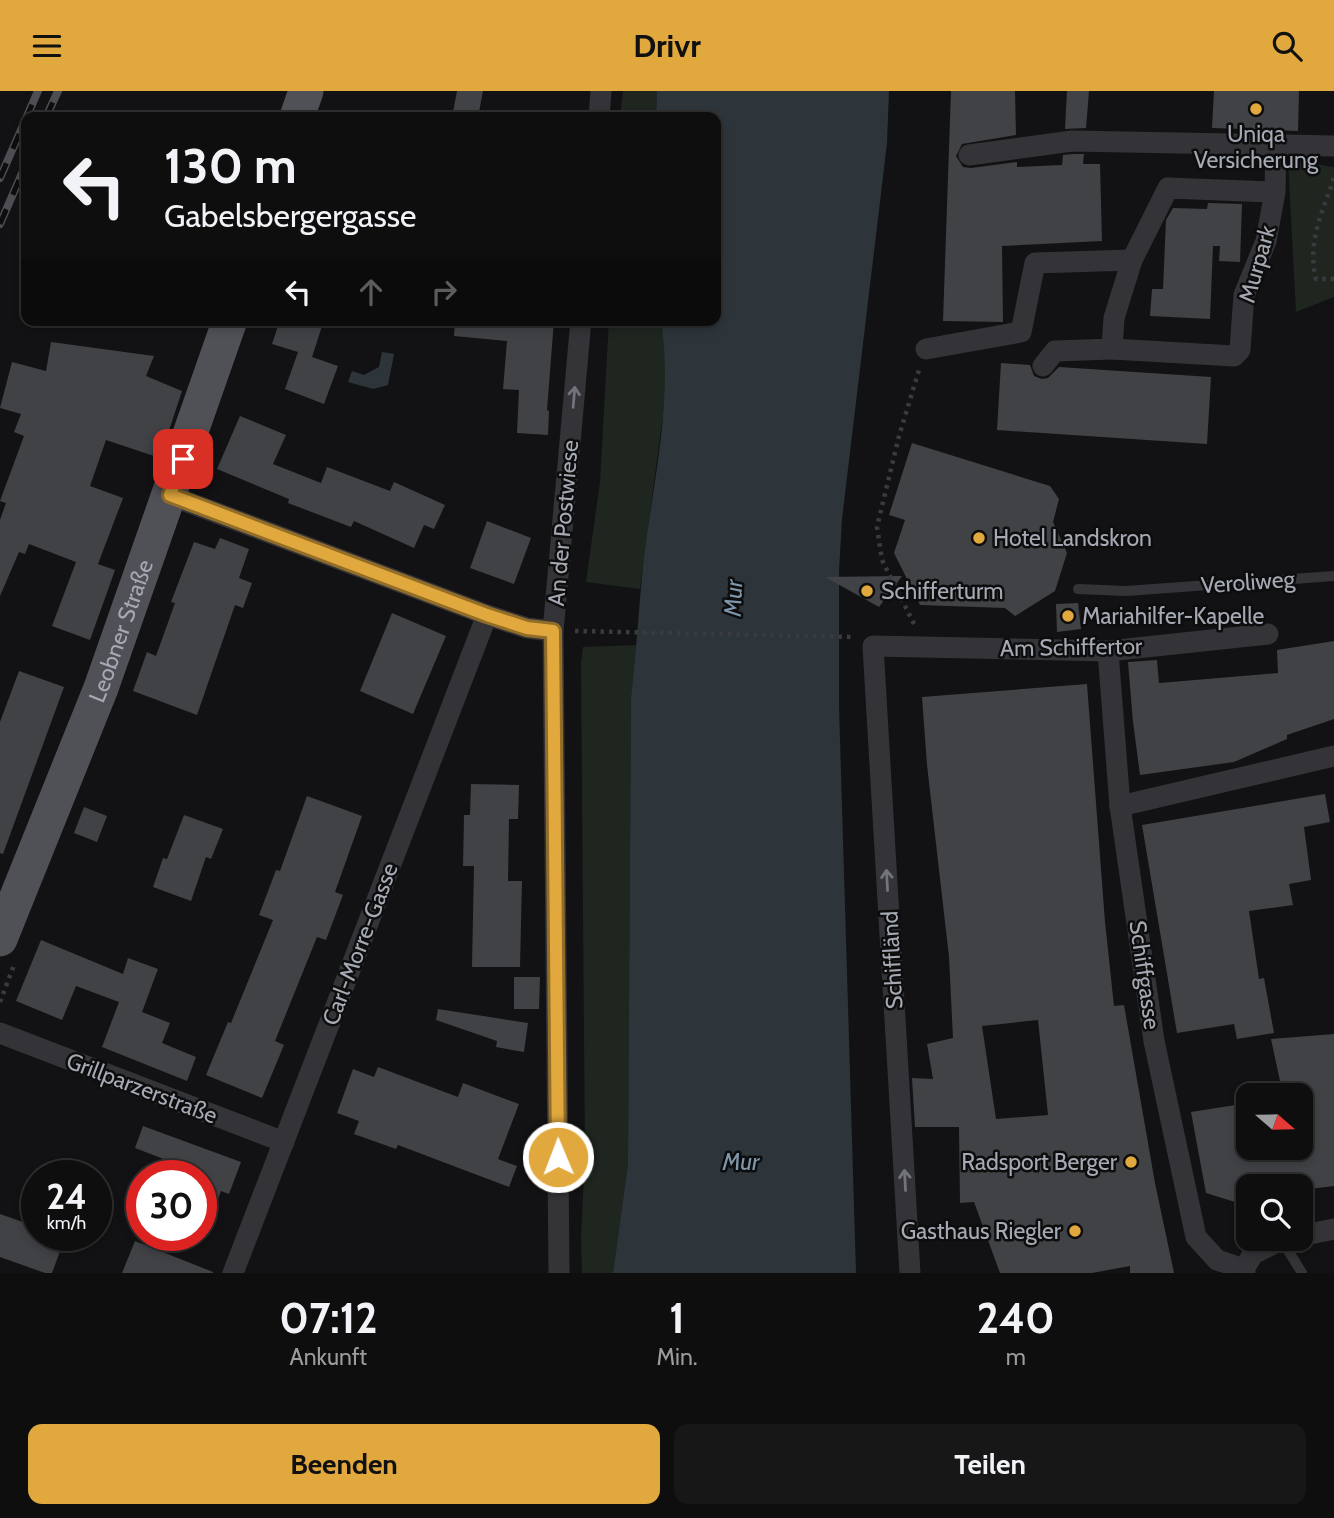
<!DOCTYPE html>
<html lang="de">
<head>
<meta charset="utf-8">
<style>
  body { margin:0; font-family:Cabin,sans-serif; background:#171718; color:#f1f3f6; height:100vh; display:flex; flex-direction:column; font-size:26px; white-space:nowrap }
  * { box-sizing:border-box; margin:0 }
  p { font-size:23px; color:#9b9c9e }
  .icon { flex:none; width:38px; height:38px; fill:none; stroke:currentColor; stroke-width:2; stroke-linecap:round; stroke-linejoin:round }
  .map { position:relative; height:1182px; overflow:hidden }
  .drawer { display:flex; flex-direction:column; background:#0e0e0f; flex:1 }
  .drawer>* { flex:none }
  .top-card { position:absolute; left:21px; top:21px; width:700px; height:214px; border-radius:14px; box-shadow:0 4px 10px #0003,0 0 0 2px #2e2e2f; background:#0e0e0f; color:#f1f3f6; overflow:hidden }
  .needle { width:46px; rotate:110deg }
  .controls { position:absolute; left:1236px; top:992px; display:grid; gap:14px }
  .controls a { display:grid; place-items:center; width:77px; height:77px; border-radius:14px; background:#0e0e0f; box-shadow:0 4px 10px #0003,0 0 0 2px #2e2e2f; font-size:35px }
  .speed { position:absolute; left:21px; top:1069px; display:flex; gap:14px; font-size:35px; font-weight:700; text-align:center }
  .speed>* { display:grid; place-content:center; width:91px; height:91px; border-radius:50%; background:#0e0e0f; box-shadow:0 4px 10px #0003,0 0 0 2px #2e2e2f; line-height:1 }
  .speed small { font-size:18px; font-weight:400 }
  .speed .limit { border:10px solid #d22; background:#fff; color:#111 }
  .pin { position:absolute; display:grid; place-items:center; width:60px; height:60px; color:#fff; margin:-30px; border-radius:14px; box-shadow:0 4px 10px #0006 }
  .me { position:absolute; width:77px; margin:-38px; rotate:359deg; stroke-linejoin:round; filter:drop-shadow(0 0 5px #0008) }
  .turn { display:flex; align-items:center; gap:24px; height:147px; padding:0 28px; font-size:32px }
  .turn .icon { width:91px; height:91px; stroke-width:2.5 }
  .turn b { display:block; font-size:49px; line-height:60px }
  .lanes { display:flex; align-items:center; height:66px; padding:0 28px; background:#0003; justify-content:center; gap:35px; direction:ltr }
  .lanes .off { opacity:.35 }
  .eta { display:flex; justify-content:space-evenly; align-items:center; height:119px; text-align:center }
  .eta b { font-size:42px; font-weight:700; line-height:49px }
  .cta { display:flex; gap:14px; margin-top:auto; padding:14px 28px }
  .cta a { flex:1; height:80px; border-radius:14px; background:#e1a83d; color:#111; font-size:28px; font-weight:700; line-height:80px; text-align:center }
  .cta a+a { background:#171718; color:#f1f3f6 }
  header { display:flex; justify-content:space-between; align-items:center; height:91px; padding:0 28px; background:#e1a83d; color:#111; font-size:32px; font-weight:700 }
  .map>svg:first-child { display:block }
  .green { fill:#1f2620 }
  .water { fill:#2d353b }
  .building { fill:#414246; fill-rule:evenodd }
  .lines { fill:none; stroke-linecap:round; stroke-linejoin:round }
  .path { stroke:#3a3b3f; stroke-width:4.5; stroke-dasharray:3.5 5; stroke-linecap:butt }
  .service { stroke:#343438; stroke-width:10 }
  .minor { stroke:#343438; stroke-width:21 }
  .primary { stroke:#505157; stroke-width:35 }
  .rail-casing { stroke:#4d4e53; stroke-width:8 }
  .rail { stroke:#0d0d0e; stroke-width:5; stroke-dasharray:16; stroke-linecap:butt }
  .oneway { stroke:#72747c }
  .route-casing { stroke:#926d28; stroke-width:18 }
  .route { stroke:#e1a83d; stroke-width:12 }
  .poi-dot { fill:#e1a83d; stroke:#0d0d0e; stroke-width:2.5 }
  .labels { text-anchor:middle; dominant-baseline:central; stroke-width:5; stroke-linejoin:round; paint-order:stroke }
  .poi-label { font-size:23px; fill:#a5a9b3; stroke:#0d0d0e; text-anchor:start }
  .street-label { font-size:23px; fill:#a5a9b3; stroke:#0d0d0e }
  .water-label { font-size:24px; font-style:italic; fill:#7e97ab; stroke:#0d0d0e }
</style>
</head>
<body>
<header><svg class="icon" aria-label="menu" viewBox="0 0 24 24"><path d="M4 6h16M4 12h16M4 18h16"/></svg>Drivr<svg class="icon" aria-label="search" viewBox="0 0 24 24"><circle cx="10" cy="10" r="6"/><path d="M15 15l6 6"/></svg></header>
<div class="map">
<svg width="1334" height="1182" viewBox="0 0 1334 1182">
  <rect width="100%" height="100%" fill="#121214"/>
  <g class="green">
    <path d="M623 0H657L656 26H620Z"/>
    <path d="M1288 69 1334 76V206L1296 221Z"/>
    <path d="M609 229H661L667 263 665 308 640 498 586 491 600 391Z"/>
    <path d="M638 554 631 607 628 1073 613 1182H582L581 1147 585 1065 581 573 583 556Z"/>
  </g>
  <g class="water">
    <path d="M657 0H889L887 52 842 428 839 480V616L856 1182H613L628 1073 631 607C637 557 639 507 645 458 655 383 673 304 661 229H716V26H656Z"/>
    <path d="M382 261 394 263 388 294 373 298 348 291 352 280 364 284 379 276Z"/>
  </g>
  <g class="building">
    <path d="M457 0H483L478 26H452Z"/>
    <path d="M951 0H1015L1016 44 962 53 956 65 963 76 971 77 1017 71V76L1062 74 1063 64 1073 63H1084L1083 73H1100L1102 150 1002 155 1003 231 943 230Z"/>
    <path d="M1067 0H1089L1086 37 1065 38Z"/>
    <path d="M1214 0H1299L1298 40 1212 37Z"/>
    <path d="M1208 112 1242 113 1240 171 1219 170 1220 155H1213L1210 228 1150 225 1152 198H1163L1166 129 1173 117 1207 118Z"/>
    <path d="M280 229H324L312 266 338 275 324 313 285 298 298 261 272 253Z"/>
    <path d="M455 229H554L547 319 549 320 548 344 517 342 519 299 503 298 507 250 454 245Z"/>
    <path d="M51 251 154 265 146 285 182 300 160 367 106 349 90 395 123 407 98 473 115 479 90 549 52 535 76 471 29 453 25 463 19 461 0 505V429L6 412 0 410 24 345 14 341 21 323 0 317 12 271 46 280Z"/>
    <path d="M1001 272 1030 274 1034 285 1042 288 1048 287 1059 276 1211 286 1207 353 997 339Z"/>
    <path d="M240 325 286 344 273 373 321 392 327 376 390 400 394 391 445 414 434 438 424 434 414 457 354 430 351 436 288 412 289 408 217 378Z"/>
    <path d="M912 352 1050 395 1059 408 1053 431 1067 462 1055 500 1015 525 1005 517 920 514 894 462 905 429 889 424Z"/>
    <path d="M487 430 531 447 514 493 470 477Z"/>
    <path d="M220 447 249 458 239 487 252 492 243 517 235 514 197 624 133 600 147 561 156 565 175 512 171 511 194 451 215 458Z"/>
    <path d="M902 485 879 516 825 486Z"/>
    <path d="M1078 512 1081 538 1057 541 1056 513Z"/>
    <path d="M392 522 446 545 413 623 360 600Z"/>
    <path d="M1334 550V628L1287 644V648L1234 671 1140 684 1133 631 1128 571 1157 569 1159 592 1278 582 1277 559Z"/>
    <path d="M19 580 64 596 3 763 0 762V631Z"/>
    <path d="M1087 593 1105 831 1114 915 1124 914 1155 1092 1174 1182H1130V1175L1092 1182H1000L974 1111 960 1112 959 1036H915L912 987 933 988 927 953 953 947 949 866 927 674 922 606ZM1038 929 1048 1024 996 1028 982 935Z"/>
    <path d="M471 693 519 694 518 728H509L508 790H522L520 876H472L474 775H463L464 724H470Z"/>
    <path d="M1325 703 1330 731 1304 736 1311 789 1289 793 1293 814 1249 820 1259 888 1264 887 1274 942 1237 948 1234 933 1177 942 1142 734Z"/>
    <path d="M307 705 362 725 335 801 343 804 326 849 317 846 275 950 284 954 262 1007 206 984 228 931 231 932 273 829 259 824 276 779 280 780Z"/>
    <path d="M84 716 107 725 97 751 74 742Z"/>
    <path d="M184 724 223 738 211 768 206 766 191 810 153 796 163 767 167 768Z"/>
    <path d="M41 849 123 883 128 867 158 878 142 921 170 932 162 952 196 966 187 990 102 956 119 911 76 895 62 929 16 910Z"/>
    <path d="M514 886H540L539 918H514Z"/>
    <path d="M438 918 528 932 524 961 496 956 497 950 436 929Z"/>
    <path d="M1334 943V1095L1300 1099V1096H1248V1109L1235 1111 1206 1102 1191 1021 1248 1012V1057H1300V1004H1283L1271 948Z"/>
    <path d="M378 976 458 1006 463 992 519 1013 498 1068 517 1075 509 1096 398 1054 396 1058 354 1043 359 1030 337 1022 353 978 374 986Z"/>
    <path d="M143 1035 241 1071 229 1103 221 1100 203 1148 201 1147V1085H176L179 1074 135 1057Z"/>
    <path d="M0 1123 37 1136V1144H66L52 1182H45L0 1166Z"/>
    <path d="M135 1150 213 1181V1182H122Z"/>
  </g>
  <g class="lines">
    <g class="path">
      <path d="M1334 87C1322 122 1307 151 1316 188H1334"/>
      <path d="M1126 532 1148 518"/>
      <path d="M914 533 882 469 877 436 899 345 919 279"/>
      <path d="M575 540 853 546"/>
      <path d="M0 911 14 874"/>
    </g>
    <g class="service">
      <path d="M1078 498 1126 500 1334 485"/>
      <path d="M1281 1148 1302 1182"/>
    </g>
    <g class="minor">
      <path d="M599 26 601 0"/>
      <path d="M969 64 1072 50 1334 55"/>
      <path d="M1275 101 1276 54"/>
      <path d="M926 258 1021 241 1035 172 1132 169 1114 227 1112 258 1055 260 1043 275"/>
      <path d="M1112 258 1234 265 1240 259 1244 204 1266 150 1275 101 1168 97 1132 169"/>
      <path d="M169 404 487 524 527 537 553 540"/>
      <path d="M1108 560 1120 715 1154 950 1196 1146 1217 1169 1244 1178"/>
      <path d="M1120 715 1334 665"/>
      <path d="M0 942 284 1051"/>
      <path d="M1300 1145 1334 1138"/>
      <path d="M233 1182 487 524"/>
      <path d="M559 1182 553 540 581 229"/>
      <path d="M910 1182 873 555 1108 560 1268 543"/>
      <path d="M1245 1182 1244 1178 1253 1163 1283 1148"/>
    </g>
    <g class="primary">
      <path d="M297 26 306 0"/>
      <path id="s1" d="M0 848 101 597 230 229"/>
    </g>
    <defs>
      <g id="rail">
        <path d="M46 26 58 0"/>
        <path d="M0 87 38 0"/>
        <path d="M0 133 26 73"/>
      </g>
    </defs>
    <use href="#rail" class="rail-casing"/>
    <use href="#rail" class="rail"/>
  </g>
  <defs><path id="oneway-shaft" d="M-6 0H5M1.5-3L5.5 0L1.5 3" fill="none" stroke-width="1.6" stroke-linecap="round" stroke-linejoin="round" transform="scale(1.75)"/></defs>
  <g class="oneway">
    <use href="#oneway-shaft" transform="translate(574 306) rotate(-85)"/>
    <use href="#oneway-shaft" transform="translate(887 789) rotate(-93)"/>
    <use href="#oneway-shaft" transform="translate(905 1089) rotate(-93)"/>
  </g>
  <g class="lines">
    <defs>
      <path id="route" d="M183 368 170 404 487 524 527 537 553 540 558 1066"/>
    </defs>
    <use href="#route" class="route-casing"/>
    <use href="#route" class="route"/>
  </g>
  <g class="poi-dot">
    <circle cx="1256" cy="18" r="7"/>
    <circle cx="979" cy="447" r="7"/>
    <circle cx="867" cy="500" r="7"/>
    <circle cx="1068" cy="525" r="7"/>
    <circle cx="1131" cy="1071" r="7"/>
    <circle cx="1075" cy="1140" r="7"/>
  </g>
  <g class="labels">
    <g class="poi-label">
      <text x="1256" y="43" text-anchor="middle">Uniqa<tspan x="1256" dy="26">Versicherung</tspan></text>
      <text x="993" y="447">Hotel Landskron</text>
      <text x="881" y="500">Schifferturm</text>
      <text x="1082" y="525">Mariahilfer-Kapelle</text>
      <text x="1117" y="1071" text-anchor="end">Radsport Berger</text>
      <text x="1061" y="1140" text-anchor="end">Gasthaus Riegler</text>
    </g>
    <g class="street-label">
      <text transform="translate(1257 173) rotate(-74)">Murpark</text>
      <text transform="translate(563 432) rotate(-85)">An der Postwiese</text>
      <text transform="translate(1248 491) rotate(-4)">Veroliweg</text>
      <text stroke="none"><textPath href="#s1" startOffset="331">Leobner Straße</textPath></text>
      <text transform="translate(1071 556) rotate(-1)">Am Schiffertor</text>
      <text transform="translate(360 853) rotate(-69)">Carl-Morre-Gasse</text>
      <text transform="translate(892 869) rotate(-93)">Schiffländ</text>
      <text transform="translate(1145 884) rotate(82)">Schiffgasse</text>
      <text transform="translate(142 997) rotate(21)">Grillparzerstraße</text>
    </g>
    <g class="water-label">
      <text transform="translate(733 507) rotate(-88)">Mur</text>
      <text x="741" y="1070">Mur</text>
    </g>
  </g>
</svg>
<div class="controls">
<a><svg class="needle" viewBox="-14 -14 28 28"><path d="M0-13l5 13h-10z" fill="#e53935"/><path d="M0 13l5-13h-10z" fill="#9b9c9e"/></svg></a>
<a><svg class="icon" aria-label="search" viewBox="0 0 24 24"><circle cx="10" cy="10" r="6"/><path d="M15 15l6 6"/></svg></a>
</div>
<div class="speed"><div>24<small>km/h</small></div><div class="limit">30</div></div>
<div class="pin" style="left:183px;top:368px;background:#d93025"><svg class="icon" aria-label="arrive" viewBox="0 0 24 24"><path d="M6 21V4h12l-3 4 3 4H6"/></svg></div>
<svg class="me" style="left:558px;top:1066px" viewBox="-20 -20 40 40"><circle r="17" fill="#e1a83d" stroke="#fff" stroke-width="3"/><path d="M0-11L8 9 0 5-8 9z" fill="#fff"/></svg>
<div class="top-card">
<div class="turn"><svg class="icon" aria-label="left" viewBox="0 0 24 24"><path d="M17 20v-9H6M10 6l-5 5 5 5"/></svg><div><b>130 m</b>Gabelsbergergasse</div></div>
<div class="lanes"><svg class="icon" aria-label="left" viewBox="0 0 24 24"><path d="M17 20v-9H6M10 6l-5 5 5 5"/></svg><svg class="icon off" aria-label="ahead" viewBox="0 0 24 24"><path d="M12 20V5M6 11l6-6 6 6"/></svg><svg class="icon off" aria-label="right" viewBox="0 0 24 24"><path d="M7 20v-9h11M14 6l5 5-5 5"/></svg></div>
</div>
</div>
<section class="drawer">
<div class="eta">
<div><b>07:12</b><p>Ankunft</p></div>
<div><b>1</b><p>Min.</p></div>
<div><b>240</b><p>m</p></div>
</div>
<div class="cta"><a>Beenden</a><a>Teilen</a></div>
</section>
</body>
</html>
